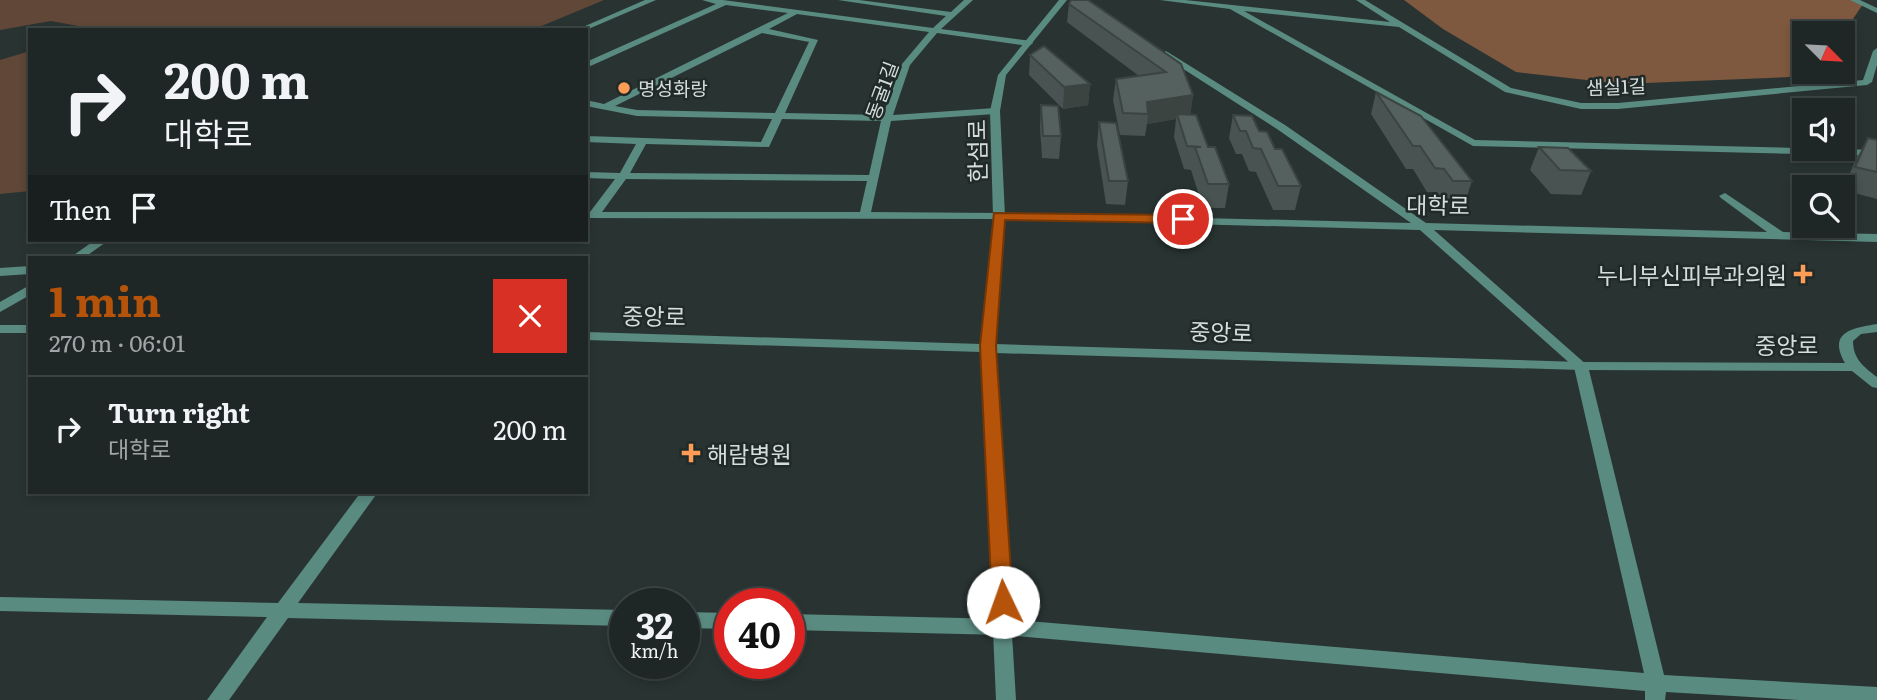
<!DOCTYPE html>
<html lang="en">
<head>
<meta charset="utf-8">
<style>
  body { margin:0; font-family:Literata,"Noto Sans KR",serif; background:#2c3332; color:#f1f3f6; height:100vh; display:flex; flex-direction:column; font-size:26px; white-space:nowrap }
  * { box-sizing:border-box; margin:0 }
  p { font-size:23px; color:#a1a5a7 }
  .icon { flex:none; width:38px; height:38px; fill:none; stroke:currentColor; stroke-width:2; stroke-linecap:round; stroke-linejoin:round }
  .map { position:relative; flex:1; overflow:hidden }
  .drawer { position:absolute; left:28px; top:256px; width:560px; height:238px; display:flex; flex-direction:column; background:#1f2726; border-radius:0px; box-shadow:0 4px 10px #0003,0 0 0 2px #3c4443 }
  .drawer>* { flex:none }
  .banner { position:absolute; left:28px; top:28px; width:560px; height:214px; border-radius:0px; box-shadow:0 4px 10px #0003,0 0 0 2px #3c4443; background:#1f2726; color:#f1f3f6; overflow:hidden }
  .needle { width:46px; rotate:114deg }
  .fabs { position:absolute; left:1792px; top:21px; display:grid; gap:14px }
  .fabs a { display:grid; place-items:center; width:63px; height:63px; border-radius:0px; background:#1f2726; box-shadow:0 4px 10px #0003,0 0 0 2px #3c4443; font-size:35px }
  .speed { position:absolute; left:609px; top:588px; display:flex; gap:14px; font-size:35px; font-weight:700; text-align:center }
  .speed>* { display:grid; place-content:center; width:91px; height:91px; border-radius:50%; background:#1f2726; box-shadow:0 4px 10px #0003,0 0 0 2px #3c4443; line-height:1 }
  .speed small { font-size:18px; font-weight:400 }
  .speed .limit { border:10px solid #d22; background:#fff; color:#111 }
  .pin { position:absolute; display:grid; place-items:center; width:60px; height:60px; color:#fff; margin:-30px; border:4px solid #fff; border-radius:50%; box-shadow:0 2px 7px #0007 }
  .me { position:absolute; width:77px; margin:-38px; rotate:357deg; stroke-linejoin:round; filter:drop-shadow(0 0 5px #0008) }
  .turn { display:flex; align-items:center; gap:24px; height:147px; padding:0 21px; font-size:32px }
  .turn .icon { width:91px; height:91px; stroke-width:2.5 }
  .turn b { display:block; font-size:49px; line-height:60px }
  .then { display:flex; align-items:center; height:66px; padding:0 21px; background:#0003; gap:14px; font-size:26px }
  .round { display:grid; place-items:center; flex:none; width:74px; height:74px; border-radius:0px; background:#2c3332 }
  .head { display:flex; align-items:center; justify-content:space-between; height:119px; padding:0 21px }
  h1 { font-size:42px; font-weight:700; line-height:52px; color:#b45309 }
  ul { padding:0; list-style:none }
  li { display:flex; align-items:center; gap:21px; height:105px; padding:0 21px; border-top:2px solid #3c4443 }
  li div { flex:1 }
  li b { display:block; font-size:26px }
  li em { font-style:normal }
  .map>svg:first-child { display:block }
  .green { fill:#604737 }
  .forest { fill:#7e583f }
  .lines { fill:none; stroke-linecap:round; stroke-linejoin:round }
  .minor { fill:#5a8b81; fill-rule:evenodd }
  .tertiary { fill:#5a8b81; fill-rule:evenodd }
  .wall { fill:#495351 }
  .shaded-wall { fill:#3c4442 }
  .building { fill:#55615e; stroke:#3c4442; stroke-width:2 }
  .route { fill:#b45309; stroke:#753606; stroke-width:2 }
  .poi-dot { fill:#fd9c57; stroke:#202a28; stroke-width:2.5 }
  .labels { text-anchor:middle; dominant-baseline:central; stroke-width:5; stroke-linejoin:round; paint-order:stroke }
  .far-street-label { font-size:19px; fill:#d6dddc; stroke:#202a28 }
  .far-poi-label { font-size:19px; fill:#d6dddc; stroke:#202a28; text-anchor:start }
  .street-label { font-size:23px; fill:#d6dddc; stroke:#202a28 }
  .poi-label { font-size:23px; fill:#d6dddc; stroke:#202a28; text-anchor:end }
</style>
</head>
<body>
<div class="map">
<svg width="1877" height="700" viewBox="0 0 1877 700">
  <rect width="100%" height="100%" fill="#293432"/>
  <g class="green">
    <path d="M0 0H604L532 30H88L89 28 51 21 0 30Z"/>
    <path d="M30 51V191L0 194V60Z"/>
  </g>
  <path class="forest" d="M1404 0H1858L1863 4 1843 34 1804 33V71L1789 77 1622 84 1516 72 1443 29Z"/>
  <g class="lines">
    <g class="minor">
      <path d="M702 0H723L933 28 946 16 838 0H859L951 12 964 0H973L941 29 1032 41 1033 43 1029 46 937 33 910 65 893 115 995 108 1000 111 995 114 891 121 871 212 999 213 1411 223 1277 129 1163 56 1162 54 1166 51 1285 125 1426 223 1767 232 1721 198 1719 196 1725 193 1783 232 1877 234V242L1434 230 1588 366 1664 675 1877 687V700H1799L1666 692 1665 700H1645V691L1004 635 789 630V614L1004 619 1644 673 1574 367 1420 230 999 219 586 218V212H590L615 179 586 178V172L620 173 636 144 586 142V136L761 142 772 119 637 116 586 106V100L604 104 788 13 726 5 586 68V62L716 4ZM797 14 929 32 902 64 883 115 785 113 818 40 769 29ZM762 33 809 42 775 113 637 110 615 106ZM782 119 881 121 869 175 630 173 646 144 769 147ZM626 179 867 181 860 212H602Z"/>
      <path d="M1160 0H1185L1390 22 1356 0H1365L1511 88 1581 103H1618L1863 80 1873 51 1877 48V65L1872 82 1867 85 1618 109H1581L1505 92 1399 27 1244 11 1475 140 1877 150V156L1473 146 1230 9Z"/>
      <path d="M1850 0H1860L1877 8V13Z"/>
      <path d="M30 266V274L0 276V268Z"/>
      <path d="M361 492H378L298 603 625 610V626L288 618 229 700H207L267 617 0 611V597L278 603Z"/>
      <path d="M684 612 730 613V629L684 628Z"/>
    </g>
    <g class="tertiary">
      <path d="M645 0H656L586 30H576Z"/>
      <path d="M1059 0H1067L1006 75 1000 111 1005 216 995 344 1581 362 1845 363C1827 332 1853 328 1877 324V332L1861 334 1853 341C1853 359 1864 367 1877 377V388L1872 387 1852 371 1581 370 995 353 1016 700H996L981 352 586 340V332L981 344 993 216 990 111 998 75Z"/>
      <path d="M95 240H109L85 257H71Z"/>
      <path d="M30 285V295L0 312V302Z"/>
      <rect x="0" y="325" width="30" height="8"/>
    </g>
  </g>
  <g class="wall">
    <path d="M1088 0 1193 95 1190 115 1229 184 1225 208H1203L1191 170 1184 169 1174 137 1176 119 1147 124 1145 136 1120 135 1113 100 1116 79 1139 76 1067 22 1069 4Z"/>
    <path d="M1030 55 1090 84 1088 105 1063 109 1029 75Z"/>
    <path d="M1376 92 1472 181 1464 205H1445L1437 192H1427L1413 169H1406L1371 114Z"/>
    <path d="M1041 105 1061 136 1059 159 1042 158 1040 127Z"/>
    <path d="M1233 115 1259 131 1275 149 1301 186 1295 210H1273L1256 172 1249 171 1242 154H1236L1229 138Z"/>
    <path d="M1099 122 1128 181 1125 205 1106 204 1097 145Z"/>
    <path d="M1868 138 1877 140V199L1843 190 1855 161Z"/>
    <path d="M1539 147 1591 171 1581 195 1551 194 1530 170Z"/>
  </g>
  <g class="shaded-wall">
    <path d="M1090 84 1088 105 1063 109 1064 87Z"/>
    <path d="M1193 95 1190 117 1177 114 1176 119 1147 124 1148 114 1147 102Z"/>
  </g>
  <g class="building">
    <path d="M1071 0H1088L1181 64 1193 95 1147 102 1148 114 1123 113 1116 79 1166 72 1069 4Z"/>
    <path d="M1044 46 1090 84 1064 87 1030 55Z"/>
    <path d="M1376 92 1421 116 1472 181H1453L1444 169 1435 168 1420 146H1413Z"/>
    <path d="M1041 105 1058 106 1061 136H1043Z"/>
    <path d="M1177 114 1196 115 1208 147H1215L1229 184H1208L1195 147H1201L1187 146Z"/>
    <path d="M1233 115 1252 116 1259 131 1267 132 1275 149H1282L1301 186H1278L1261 149 1253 148 1246 131H1240Z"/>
    <path d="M1099 122 1116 123 1128 181H1109Z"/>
    <path d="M1868 138 1877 140V172L1855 167Z"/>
    <path d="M1539 147 1568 148 1591 171 1560 170Z"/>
  </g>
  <path class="route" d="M994 213 1183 215 1190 219 1183 223 1005 220 996 346 1013 602 1010 608H995L992 602 980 346Z"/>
  <g class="poi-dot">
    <circle cx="624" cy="88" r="7"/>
    <path d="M1799.5 263.5h7v7h7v7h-7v7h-7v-7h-7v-7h7z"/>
    <path d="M687.5 442.5h7v7h7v7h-7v7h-7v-7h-7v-7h7z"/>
  </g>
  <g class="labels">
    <g class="far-street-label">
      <text transform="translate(1616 86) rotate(-2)">샘실1길</text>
      <text transform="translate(881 90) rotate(-70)">동굴1길</text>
    </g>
    <g class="far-poi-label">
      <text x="638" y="88">명성화랑</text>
    </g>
    <g class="street-label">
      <text transform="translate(976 151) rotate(-91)">한섬로</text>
      <text transform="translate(1438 204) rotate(1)">대학로</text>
      <text transform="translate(654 315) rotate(1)">중앙로</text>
      <text transform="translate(1221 331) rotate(2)">중앙로</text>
      <text x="1787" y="344">중앙로</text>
    </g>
    <g class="poi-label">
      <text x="1787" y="274">누니부신피부과의원</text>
      <text x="707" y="453" text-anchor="start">해람병원</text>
    </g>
  </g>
</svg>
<div class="fabs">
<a><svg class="needle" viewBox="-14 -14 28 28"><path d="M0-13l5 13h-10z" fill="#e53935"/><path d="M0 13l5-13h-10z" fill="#a1a5a7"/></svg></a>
<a><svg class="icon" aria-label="sound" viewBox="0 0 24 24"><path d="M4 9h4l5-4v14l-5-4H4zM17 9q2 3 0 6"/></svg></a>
<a><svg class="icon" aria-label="search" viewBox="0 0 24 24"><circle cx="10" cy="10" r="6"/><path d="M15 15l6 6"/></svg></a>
</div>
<div class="speed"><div>32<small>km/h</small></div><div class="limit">40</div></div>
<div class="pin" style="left:1183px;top:219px;background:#d93025"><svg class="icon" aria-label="arrive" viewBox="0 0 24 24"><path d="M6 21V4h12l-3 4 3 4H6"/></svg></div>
<svg class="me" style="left:1003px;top:602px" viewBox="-20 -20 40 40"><circle r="19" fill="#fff"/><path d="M0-13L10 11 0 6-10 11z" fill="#b45309"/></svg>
<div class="banner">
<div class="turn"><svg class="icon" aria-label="right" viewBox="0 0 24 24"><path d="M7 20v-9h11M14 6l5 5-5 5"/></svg><div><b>200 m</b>대학로</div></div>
<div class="then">Then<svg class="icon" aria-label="arrive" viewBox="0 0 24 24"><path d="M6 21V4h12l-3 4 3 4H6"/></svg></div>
</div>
<section class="drawer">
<div class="head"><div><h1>1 min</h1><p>270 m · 06:01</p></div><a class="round" style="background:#d93025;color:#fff"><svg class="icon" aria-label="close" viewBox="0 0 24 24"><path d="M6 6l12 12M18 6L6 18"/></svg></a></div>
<ul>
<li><svg class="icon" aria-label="right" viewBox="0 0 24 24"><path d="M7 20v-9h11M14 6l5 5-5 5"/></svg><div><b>Turn right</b><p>대학로</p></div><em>200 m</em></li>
</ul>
</section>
</div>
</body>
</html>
